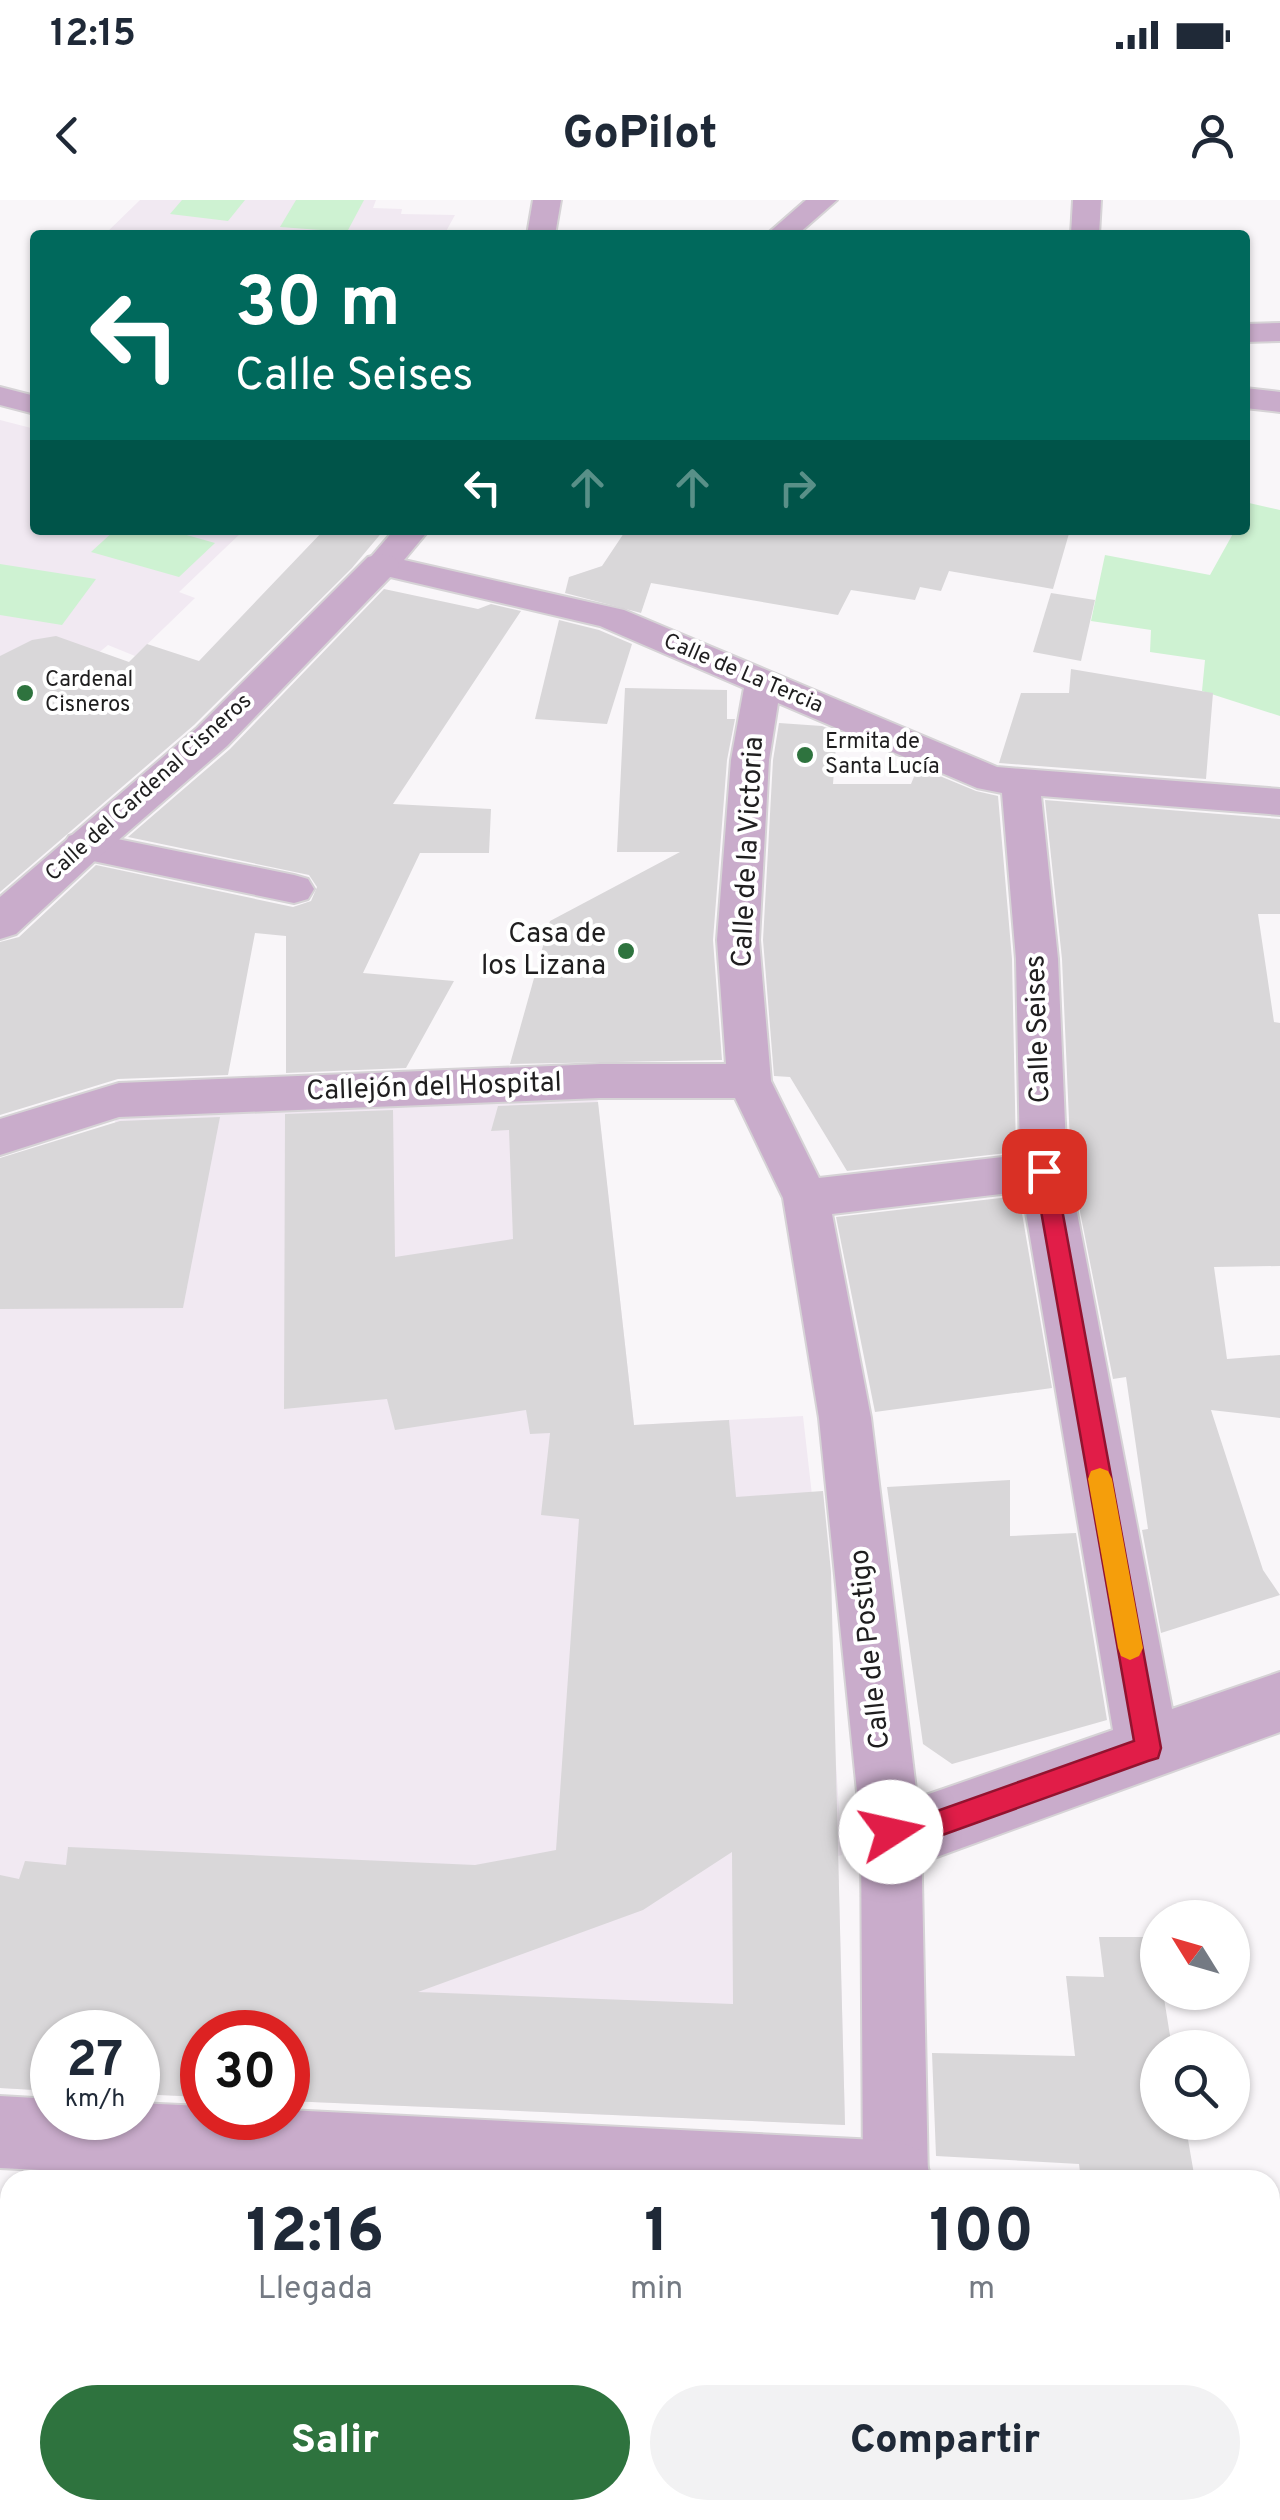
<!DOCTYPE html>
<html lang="es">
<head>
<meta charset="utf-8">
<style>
  body { margin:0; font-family:Overpass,sans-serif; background:#f2f2f3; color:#1f2937; height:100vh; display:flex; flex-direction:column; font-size:38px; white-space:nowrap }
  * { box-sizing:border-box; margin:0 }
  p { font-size:32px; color:#747a83 }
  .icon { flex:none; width:55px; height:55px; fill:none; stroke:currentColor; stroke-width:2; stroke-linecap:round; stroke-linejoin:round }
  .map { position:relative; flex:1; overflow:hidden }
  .sheet { position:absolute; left:0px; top:1970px; width:1280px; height:350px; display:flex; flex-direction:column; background:#fff; border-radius:30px 30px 0 0; box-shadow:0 2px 8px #0004 }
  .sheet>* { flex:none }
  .banner { position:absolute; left:30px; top:30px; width:1220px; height:305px; border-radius:10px; box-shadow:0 2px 8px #0004; background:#00695c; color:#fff; overflow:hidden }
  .needle { width:65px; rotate:307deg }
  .buttons { position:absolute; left:1140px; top:1700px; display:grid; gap:20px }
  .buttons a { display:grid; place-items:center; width:110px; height:110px; border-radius:50%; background:#fff; box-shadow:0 2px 8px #0004; font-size:50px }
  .speed { position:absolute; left:30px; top:1810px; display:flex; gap:20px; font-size:50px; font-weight:700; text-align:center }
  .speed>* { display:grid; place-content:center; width:130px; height:130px; border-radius:50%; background:#fff; box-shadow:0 2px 8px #0004; line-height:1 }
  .speed small { font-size:25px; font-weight:400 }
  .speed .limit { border:15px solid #d22; background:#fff; color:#111 }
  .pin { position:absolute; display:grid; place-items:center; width:85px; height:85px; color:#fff; margin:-42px; border-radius:20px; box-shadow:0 5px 15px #0006 }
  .me { position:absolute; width:110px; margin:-55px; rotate:80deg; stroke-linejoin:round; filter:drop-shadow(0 0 8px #0008) }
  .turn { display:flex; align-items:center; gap:35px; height:210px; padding:0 40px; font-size:45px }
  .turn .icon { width:130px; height:130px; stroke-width:2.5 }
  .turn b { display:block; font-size:70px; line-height:85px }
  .lanes { display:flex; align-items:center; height:95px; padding:0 40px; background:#0003; justify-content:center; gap:50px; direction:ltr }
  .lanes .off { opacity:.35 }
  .eta { display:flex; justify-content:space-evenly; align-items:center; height:170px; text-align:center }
  .eta b { font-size:60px; font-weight:800; line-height:70px }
  .action { display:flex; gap:20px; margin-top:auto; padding:20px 40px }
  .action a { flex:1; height:115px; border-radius:60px; background:#2e733e; color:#fff; font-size:40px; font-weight:800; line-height:115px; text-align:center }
  .action a+a { background:#f2f2f3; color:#1f2937 }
  .status { display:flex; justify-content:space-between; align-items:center; height:70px; padding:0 50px; background:#fff; direction:ltr }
  .status svg { height:28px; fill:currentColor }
  header { display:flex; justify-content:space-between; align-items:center; height:130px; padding:0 40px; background:#fff; font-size:45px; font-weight:800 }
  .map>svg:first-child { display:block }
  .built { fill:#f1e9f2 }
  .green { fill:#cef2d2 }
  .building { fill:#d9d7d9; fill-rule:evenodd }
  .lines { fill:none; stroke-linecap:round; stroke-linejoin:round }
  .pedestrian-casing { stroke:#d6d3d6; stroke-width:4 }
  .minor-casing { stroke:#d6d3d6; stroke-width:4 }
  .pedestrian { fill:#c9accb; fill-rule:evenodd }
  .minor { fill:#c9accb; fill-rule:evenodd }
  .route { fill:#e11d48; stroke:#92132f; stroke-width:2.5 }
  .slow { fill:#f59e0b }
  .poi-dot { fill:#2e733e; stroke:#fff; stroke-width:4 }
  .labels { text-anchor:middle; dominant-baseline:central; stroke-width:8; stroke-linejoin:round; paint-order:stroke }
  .far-street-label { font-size:22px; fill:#1f1e1f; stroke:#fff }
  .far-poi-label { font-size:22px; fill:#1f1e1f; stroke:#fff; text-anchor:start }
  .street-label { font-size:28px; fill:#1f1e1f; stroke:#fff }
  .poi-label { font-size:28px; fill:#1f1e1f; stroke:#fff; text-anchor:end }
</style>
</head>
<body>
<div class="status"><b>12:15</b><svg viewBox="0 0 49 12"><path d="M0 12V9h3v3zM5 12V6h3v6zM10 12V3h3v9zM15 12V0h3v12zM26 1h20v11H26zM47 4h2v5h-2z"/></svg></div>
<header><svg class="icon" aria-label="back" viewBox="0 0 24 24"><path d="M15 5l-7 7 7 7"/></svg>GoPilot<svg class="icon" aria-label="person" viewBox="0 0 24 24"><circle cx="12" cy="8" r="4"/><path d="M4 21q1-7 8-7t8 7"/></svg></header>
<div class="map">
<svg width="1280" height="2320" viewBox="0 0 1280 2320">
  <rect width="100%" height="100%" fill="#f9f6f9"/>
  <g class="built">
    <path d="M140 0H376L373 8 402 9 401 14 455 15 444 35H104Z"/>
    <path d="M0 220 35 229V330H244L179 392 195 398 135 456 108 445 4 531 0 529Z"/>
    <path d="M597 895 634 1225 803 1216 827 1427 842 1655 838 1656 845 1925 288 1901V1832H202V1897L138 1894V1832H52V1891L0 1888V981L100 985 118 910Z"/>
  </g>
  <g class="green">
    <path d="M182 0H245L228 21 170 14Z"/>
    <path d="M296 0H364L347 32 280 27Z"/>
    <path d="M1249 303 1280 310V516L1202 491 1205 460 1150 452 1151 430 1091 421 1105 355 1210 375 1235 330H1245V311Z"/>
    <path d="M115 330H169L215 343 179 377 91 352Z"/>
    <path d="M0 365V364L96 379 62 425 0 415Z"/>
  </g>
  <g class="building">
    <path d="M324 330H384L352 368 194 525 0 692V456L32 440 56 436 129 462 147 444 199 461Z"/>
    <path d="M626 330H1070L1053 389 949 371 941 391 920 387 915 400 851 390 838 415 651 383 641 413 565 393 569 377 602 366Z"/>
    <path d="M384 389 478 409 491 404 521 411 393 604 491 609 489 653H420L363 773 454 781 406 868 286 873V736L255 733 228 875 118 879 0 915V742L19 737 96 665 293 707 311 701 317 687 309 675 128 637 230 549Z"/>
    <path d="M1051 393 1095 400 1081 461 1033 452Z"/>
    <path d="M559 420 599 430 632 444 607 524 535 519Z"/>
    <path d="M1071 469 1213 493 1206 579 999 563 1021 493H1069Z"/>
    <path d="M625 488 727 490V519H735L727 560 713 740 722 860 510 864 550 721 680 652H617Z"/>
    <path d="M779 523 822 526 837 532 833 584H911L918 567 976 591 998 596 1012 759 1016 952 847 971 790 877 774 876 763 740 773 560Z"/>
    <path d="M1045 600 1280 619V714H1258L1274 822 1280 823V1066L1214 1067 1227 1159 1280 1155V1218L1211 1210 1263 1370 1280 1395 1161 1433 1142 1330 1148 1329 1126 1177 1113 1179 1071 966 1062 759Z"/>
    <path d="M598 902 634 1225 729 1220 736 1297 823 1291 831 1372 845 1925 288 1901V1832H202V1897L138 1894V1832H52V1891L0 1888V1675L19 1679 25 1661 66 1665 68 1647 475 1665 556 1650 579 1319 541 1315 550 1233 530 1234 526 1210 395 1230 387 1199 284 1209 285 914 393 910 395 1057 513 1039 509 930 491 931 498 906ZM732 1652 733 1804 418 1792 643 1710Z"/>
    <path d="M220 917 183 1108 0 1109V958L120 921Z"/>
    <path d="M1019 996 1052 1188 875 1212 836 1017Z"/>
    <path d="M1010 1280V1336L1076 1333 1107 1520 952 1564 923 1544 887 1287Z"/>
    <path d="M1099 1737H1153L1158 1792H1163L1172 1848H1158V1922H1185L1195 1980H1081L1079 1964 936 1956 932 1853 1075 1856 1066 1776 1104 1777Z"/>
  </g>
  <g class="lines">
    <defs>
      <g id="pedestrian">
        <path d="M533 0H561L555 35H527Z"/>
        <path d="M806 0H837L797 35H766Z"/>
        <path d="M1073 0H1101L1099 35H1071Z"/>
        <path d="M1280 123V141L1245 142V124Z"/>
        <path d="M0 187 35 196V214L0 205Z"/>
        <path d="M394 330H429L404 360 624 410 997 567 1280 589V615L1041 596 1058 759 1067 971 1060 984 1044 989 832 1014 871 1218 921 1631 928 1980 863 1977 861 1631 819 1218 783 998 735 898H600L119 917 0 955V919L119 883 600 864H726L717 740 731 560 744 488 600 426 369 372 364 365ZM778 503 977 588 1002 593 1016 759 1020 955 819 978 771 881 759 740 769 560Z"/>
        <path d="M83 632 294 675 308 679 314 689 308 699 294 703 69 656 63 646 69 636Z"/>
      </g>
      <g id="minor">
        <path d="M1245 188 1280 192V212L1245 208Z"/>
        <path d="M381 354 394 357 400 365 394 373 227 546 99 657 16 734 0 739V697L197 528 368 357Z"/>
        <path d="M1044 951 1062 957 1069 971 1172 1509 1280 1472V1532L923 1662 891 1664 868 1654 858 1631 868 1608 891 1598 923 1596 1113 1530 1019 971 1026 957Z"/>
        <path d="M0 1896 52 1899V1918H138V1903L202 1906V1918H288V1910L896 1941 922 1951 932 1980H239L0 1968Z"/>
        <rect x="859" y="2310" width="80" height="10"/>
      </g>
    </defs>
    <use href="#pedestrian" class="pedestrian-casing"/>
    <use href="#minor" class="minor-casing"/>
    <use href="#pedestrian" class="pedestrian"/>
    <use href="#minor" class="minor"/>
  </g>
  <path class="route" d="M1044 963 1055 971 1161 1548 1158 1558 1148 1561 923 1642 891 1645 881 1641 878 1632 881 1622 923 1616 1134 1541 1034 971Z"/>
  <path class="slow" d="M1100 1268 1108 1271 1112 1279 1143 1448 1139 1456 1130 1460 1121 1456 1118 1448 1088 1279 1091 1271Z"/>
  <g class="poi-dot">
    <circle cx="25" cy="493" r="10"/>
    <circle cx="805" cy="555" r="10"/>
    <circle cx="626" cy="751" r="10"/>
  </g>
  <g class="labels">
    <g class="far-street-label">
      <text transform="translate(743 474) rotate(23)">Calle de La Tercia</text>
      <text transform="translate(149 588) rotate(-42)">Calle del Cardenal Cisneros</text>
    </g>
    <g class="far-poi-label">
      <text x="45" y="480">Cardenal<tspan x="45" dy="25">Cisneros</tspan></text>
      <text x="825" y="542">Ermita de<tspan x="825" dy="25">Santa Lucía</tspan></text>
    </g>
    <g class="street-label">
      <text transform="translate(749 652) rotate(-87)">Calle de la Victoria</text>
      <text transform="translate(1039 829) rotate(-92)">Calle Seises</text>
      <text transform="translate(434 888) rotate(-2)">Callejón del Hospital</text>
      <text transform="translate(871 1449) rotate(-96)">Calle de Postigo</text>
    </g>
    <g class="poi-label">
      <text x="606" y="735">Casa de<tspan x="606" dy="32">los Lizana</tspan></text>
    </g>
  </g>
</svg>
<div class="buttons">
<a><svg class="needle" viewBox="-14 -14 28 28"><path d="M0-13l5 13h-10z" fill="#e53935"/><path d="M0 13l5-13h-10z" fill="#747a83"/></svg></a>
<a><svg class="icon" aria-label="search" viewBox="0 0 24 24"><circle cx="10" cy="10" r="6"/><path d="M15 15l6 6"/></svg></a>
</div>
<div class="speed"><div>27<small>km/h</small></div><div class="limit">30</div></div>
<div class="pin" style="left:1044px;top:971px;background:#d93025"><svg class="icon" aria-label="arrive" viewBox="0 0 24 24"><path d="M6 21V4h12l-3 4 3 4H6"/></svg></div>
<svg class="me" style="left:891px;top:1632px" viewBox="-20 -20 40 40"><circle r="19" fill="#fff"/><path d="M0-13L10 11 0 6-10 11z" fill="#e11d48"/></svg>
<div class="banner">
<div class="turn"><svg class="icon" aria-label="left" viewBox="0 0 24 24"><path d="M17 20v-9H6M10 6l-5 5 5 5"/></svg><div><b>30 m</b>Calle Seises</div></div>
<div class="lanes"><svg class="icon" aria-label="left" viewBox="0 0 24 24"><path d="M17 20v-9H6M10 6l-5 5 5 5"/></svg><svg class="icon off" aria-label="ahead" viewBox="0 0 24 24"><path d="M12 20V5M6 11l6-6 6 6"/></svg><svg class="icon off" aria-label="ahead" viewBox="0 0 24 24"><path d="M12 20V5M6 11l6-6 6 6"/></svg><svg class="icon off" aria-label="right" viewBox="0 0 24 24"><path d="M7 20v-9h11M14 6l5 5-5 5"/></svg></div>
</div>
<section class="sheet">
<div class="eta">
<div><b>12:16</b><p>Llegada</p></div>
<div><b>1</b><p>min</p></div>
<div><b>100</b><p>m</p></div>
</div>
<div class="action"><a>Salir</a><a>Compartir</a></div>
</section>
</div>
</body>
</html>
